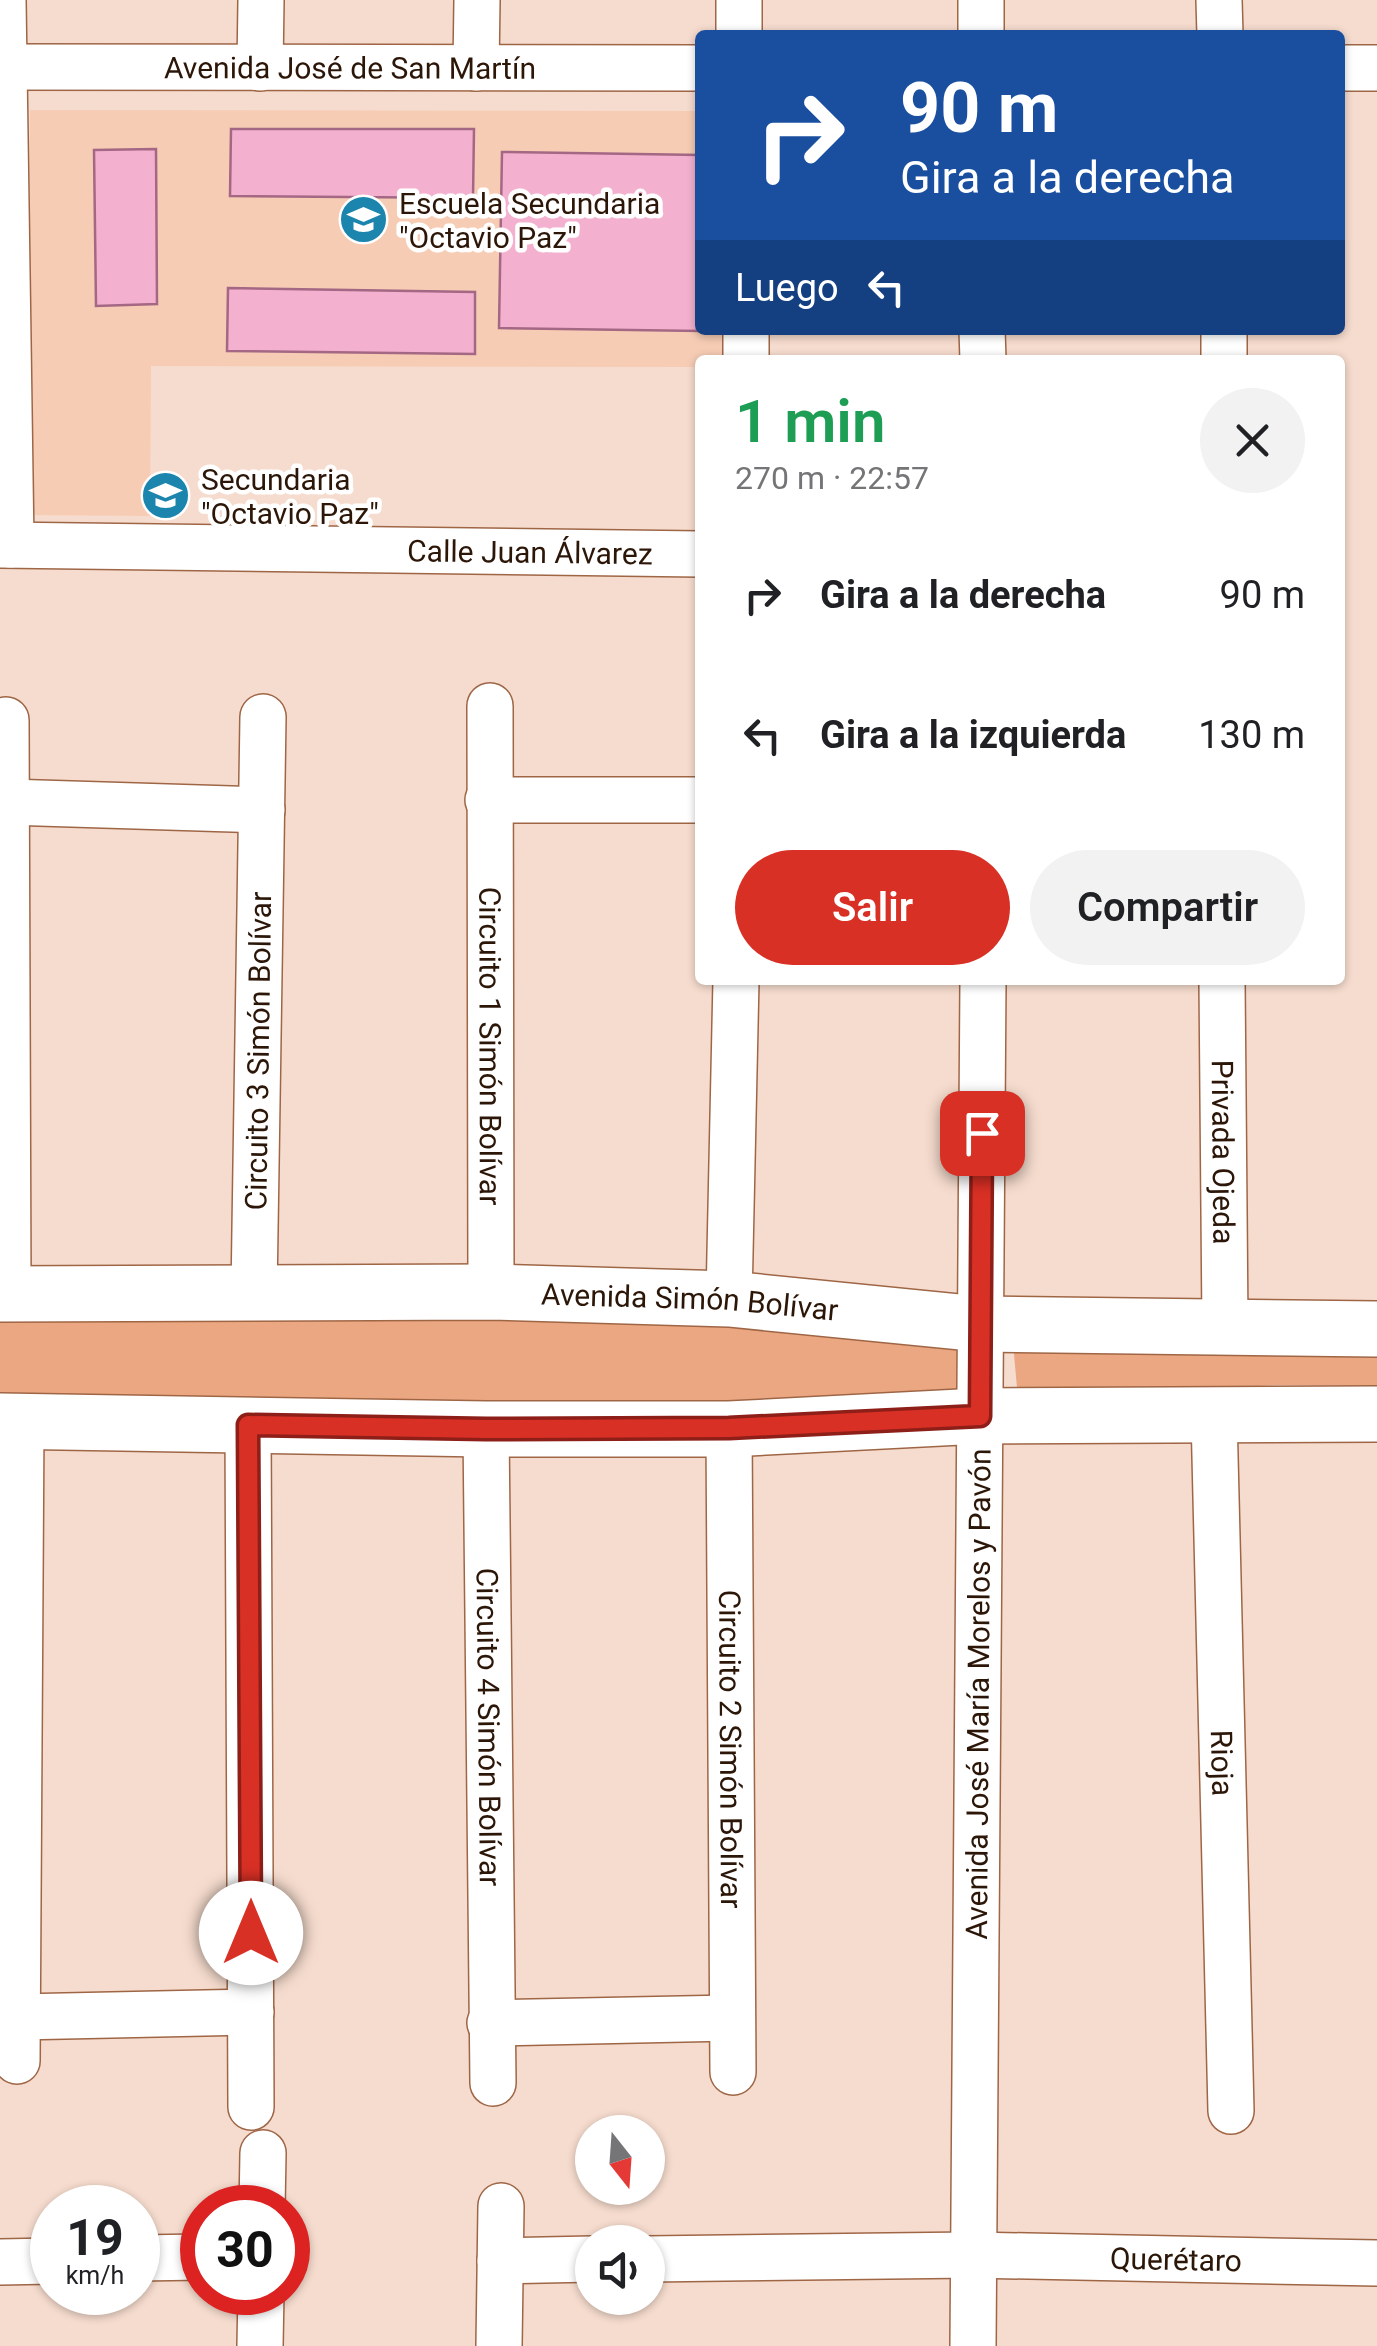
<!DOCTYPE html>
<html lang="es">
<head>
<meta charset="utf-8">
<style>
  body { margin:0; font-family:Roboto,sans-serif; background:#f2f2f2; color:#202124; height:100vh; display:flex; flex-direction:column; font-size:38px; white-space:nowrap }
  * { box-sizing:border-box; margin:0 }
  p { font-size:32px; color:#757577 }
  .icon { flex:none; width:55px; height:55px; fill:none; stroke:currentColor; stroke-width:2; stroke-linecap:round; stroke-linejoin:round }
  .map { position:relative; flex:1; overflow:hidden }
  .drawer { position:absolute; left:695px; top:355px; width:650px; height:630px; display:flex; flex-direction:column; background:#fff; border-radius:10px; box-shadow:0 2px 8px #0004 }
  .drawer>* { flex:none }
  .guide { position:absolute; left:695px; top:30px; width:650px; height:305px; border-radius:10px; box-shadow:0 2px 8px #0004; background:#1a4fa0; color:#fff; overflow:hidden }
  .needle { width:65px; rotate:163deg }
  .fabs { position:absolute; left:575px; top:2115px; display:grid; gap:20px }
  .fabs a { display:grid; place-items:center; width:90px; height:90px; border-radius:50%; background:#fff; box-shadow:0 2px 8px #0004; font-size:50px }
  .speed { position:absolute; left:30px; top:2185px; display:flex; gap:20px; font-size:50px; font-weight:700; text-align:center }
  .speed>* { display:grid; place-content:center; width:130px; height:130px; border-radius:50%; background:#fff; box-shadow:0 2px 8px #0004; line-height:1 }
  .speed small { font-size:25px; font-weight:400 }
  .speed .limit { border:15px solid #d22; background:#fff; color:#111 }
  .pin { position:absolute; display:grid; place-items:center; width:85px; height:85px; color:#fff; margin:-42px; border-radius:20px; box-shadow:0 5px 15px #0006 }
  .me { position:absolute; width:110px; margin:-55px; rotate:0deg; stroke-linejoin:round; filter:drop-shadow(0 0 8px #0008) }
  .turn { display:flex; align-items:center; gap:35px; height:210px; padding:0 40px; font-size:45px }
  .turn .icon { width:130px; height:130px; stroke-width:2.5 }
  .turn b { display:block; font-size:70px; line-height:85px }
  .then { display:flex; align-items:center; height:95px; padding:0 40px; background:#0003; gap:20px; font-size:38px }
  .round { display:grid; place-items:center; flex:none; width:105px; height:105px; border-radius:52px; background:#f2f2f2 }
  .overview { display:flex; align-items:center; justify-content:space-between; height:170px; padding:0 40px }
  h1 { font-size:60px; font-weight:600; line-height:75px; color:#1e9e55 }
  .cta { display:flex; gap:20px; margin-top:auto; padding:20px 40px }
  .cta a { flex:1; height:115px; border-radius:60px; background:#d93025; color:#fff; font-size:40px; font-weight:600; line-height:115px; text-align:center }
  .cta a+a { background:#f2f2f2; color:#202124 }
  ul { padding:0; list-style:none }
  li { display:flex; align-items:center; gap:30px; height:140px; padding:0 40px }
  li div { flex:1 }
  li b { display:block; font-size:38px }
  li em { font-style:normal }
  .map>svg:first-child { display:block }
  .built { fill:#f6ccb4 }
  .green { fill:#eba781 }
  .building { fill:#f3b1cf; stroke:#a46784; stroke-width:2.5 }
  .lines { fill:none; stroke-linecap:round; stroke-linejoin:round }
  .street-casing { stroke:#9f6646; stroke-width:48 }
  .secondary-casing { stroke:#9f6646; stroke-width:58 }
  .street { stroke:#fff; stroke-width:45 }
  .secondary { stroke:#fff; stroke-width:55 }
  .route-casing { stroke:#8d1f18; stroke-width:25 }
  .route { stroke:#d93025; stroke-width:18 }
  .labels { text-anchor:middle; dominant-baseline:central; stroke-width:9; stroke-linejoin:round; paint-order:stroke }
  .street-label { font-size:30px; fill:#2c1608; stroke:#fff }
  .poi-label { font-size:30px; fill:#2c1608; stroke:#fff; text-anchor:start }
</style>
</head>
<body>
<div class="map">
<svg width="1377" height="2346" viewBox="0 0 1377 2346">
  <rect width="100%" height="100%" fill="#f6dcce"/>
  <path class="built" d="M30 110 700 111V330H723V360H700V367L151 366 150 516 27 515Z"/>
  <g class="green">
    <path d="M0 1314 673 1322 961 1348 959 1397 652 1424 0 1406Z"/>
    <path d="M1013 1343 1377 1350V1386L1275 1385 1018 1399Z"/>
  </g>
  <g class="building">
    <path d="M231 129H474L473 198 230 196Z"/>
    <path d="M156 149 157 304 96 306 94 150Z"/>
    <path d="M502 152 700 155V331L499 328Z"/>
    <path d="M228 288 475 292V354L227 351Z"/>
  </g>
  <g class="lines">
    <defs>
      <g id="street">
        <path d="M3 0 11 545"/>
        <path d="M981 0V35"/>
        <path d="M1219 0 1220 35"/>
        <path d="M739 35V0"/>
        <path id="s1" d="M0 67 700 68"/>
        <path d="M260 68 261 0"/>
        <path d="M476 68 477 0"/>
        <path d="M1340 68H1377"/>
        <path d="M746 330V360"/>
        <path d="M982 330 983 360"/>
        <path d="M1224 330V360"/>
        <path id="s2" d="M0 545 700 554"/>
        <path id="s3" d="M490 706 491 1292"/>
        <path d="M6 720 8 1293"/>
        <path d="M488 800H700"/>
        <path d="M7 802 262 810"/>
        <path id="s4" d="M1222 980 1225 1326"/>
        <path id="s5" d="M254 1293 263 717"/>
        <path d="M729 1299 736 980"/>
        <path id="s6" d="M1214 1415 1231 2111"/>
        <path d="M248 1425 251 2107"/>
        <path id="s7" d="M486 1429 493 2083"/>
        <path id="s8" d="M729 1429 733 2072"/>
        <path d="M18 2017 251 2012"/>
        <path d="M490 2023 731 2018"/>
        <path d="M17 2061 21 1421"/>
        <path d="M262 2208 263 2153"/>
        <path d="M138 2258 202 2257"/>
        <path id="s9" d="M648 2259 972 2255 1377 2263"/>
        <path d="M500 2261 592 2259"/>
        <path d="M0 2262 52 2261"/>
        <path d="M260 2346 261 2292"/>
        <path d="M499 2346 501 2206"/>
        <path id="s10" d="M973 2346 983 980"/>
      </g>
      <g id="secondary">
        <path id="s11" d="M0 1294 491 1292 729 1299 980 1324 1377 1329"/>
        <path d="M0 1421 486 1429H729L980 1416 1377 1414"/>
      </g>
    </defs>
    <use href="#street" class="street-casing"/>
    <use href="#secondary" class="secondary-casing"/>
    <use href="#street" class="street"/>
    <use href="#secondary" class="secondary"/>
  </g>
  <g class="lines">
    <defs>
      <path id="route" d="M251 1933 248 1425 486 1429 729 1428 980 1416 982 1133"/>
    </defs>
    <use href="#route" class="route-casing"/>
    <use href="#route" class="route"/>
  </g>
  <defs>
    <symbol id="school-disc" viewBox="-11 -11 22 22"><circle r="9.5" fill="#1c85ae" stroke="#fff"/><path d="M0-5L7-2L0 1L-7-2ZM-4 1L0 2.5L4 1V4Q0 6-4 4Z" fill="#fff"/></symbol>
  </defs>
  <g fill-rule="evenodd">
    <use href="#school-disc" x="336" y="192" width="55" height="55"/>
    <use href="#school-disc" x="138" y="468" width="55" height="55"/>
  </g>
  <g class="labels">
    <g class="street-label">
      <text stroke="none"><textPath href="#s1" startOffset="350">Avenida José de San Martín</textPath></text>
      <text stroke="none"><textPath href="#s2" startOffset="530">Calle Juan Álvarez</textPath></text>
      <text stroke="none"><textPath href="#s3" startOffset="340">Circuito 1 Simón Bolívar</textPath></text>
      <text stroke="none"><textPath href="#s5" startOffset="242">Circuito 3 Simón Bolívar</textPath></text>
      <text stroke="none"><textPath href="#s4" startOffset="172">Privada Ojeda</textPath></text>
      <text stroke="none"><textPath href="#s11" startOffset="690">Avenida Simón Bolívar</textPath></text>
      <text stroke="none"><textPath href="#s10" startOffset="652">Avenida José María Morelos y Pavón</textPath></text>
      <text stroke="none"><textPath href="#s7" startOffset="298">Circuito 4 Simón Bolívar</textPath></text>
      <text stroke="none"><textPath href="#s8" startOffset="320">Circuito 2 Simón Bolívar</textPath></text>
      <text stroke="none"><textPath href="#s6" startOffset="348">Rioja</textPath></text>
      <text stroke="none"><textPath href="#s9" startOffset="528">Querétaro</textPath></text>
    </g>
    <g class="poi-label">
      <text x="399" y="203">Escuela Secundaria<tspan x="399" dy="34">"Octavio Paz"</tspan></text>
      <text x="201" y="479">Secundaria<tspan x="201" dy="34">"Octavio Paz"</tspan></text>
    </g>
  </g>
</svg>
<div class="fabs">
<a><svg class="needle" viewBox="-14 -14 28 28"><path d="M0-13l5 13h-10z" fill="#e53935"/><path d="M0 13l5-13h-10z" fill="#757577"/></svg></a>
<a><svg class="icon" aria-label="sound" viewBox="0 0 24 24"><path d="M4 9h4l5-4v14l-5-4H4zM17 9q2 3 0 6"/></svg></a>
</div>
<div class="speed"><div>19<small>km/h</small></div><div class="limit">30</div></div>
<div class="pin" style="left:982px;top:1133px;background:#d93025"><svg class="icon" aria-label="arrive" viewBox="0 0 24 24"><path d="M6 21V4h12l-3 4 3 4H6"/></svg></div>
<svg class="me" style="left:251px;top:1933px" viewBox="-20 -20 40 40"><circle r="19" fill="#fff"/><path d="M0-13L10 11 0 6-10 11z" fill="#d93025"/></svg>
<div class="guide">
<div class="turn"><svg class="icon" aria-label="right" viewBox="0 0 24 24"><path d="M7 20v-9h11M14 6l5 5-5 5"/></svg><div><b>90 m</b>Gira a la derecha</div></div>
<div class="then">Luego<svg class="icon" aria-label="left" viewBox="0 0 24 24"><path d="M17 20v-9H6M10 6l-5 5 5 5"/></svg></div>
</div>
<section class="drawer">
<div class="overview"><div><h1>1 min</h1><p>270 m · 22:57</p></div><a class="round"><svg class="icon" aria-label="close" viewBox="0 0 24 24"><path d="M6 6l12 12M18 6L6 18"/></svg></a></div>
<ul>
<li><svg class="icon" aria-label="right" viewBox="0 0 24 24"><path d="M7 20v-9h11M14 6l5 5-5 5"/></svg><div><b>Gira a la derecha</b></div><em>90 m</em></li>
<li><svg class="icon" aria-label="left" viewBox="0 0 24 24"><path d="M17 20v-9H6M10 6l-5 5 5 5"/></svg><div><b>Gira a la izquierda</b></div><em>130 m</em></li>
</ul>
<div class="cta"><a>Salir</a><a>Compartir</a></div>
</section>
</div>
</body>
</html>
